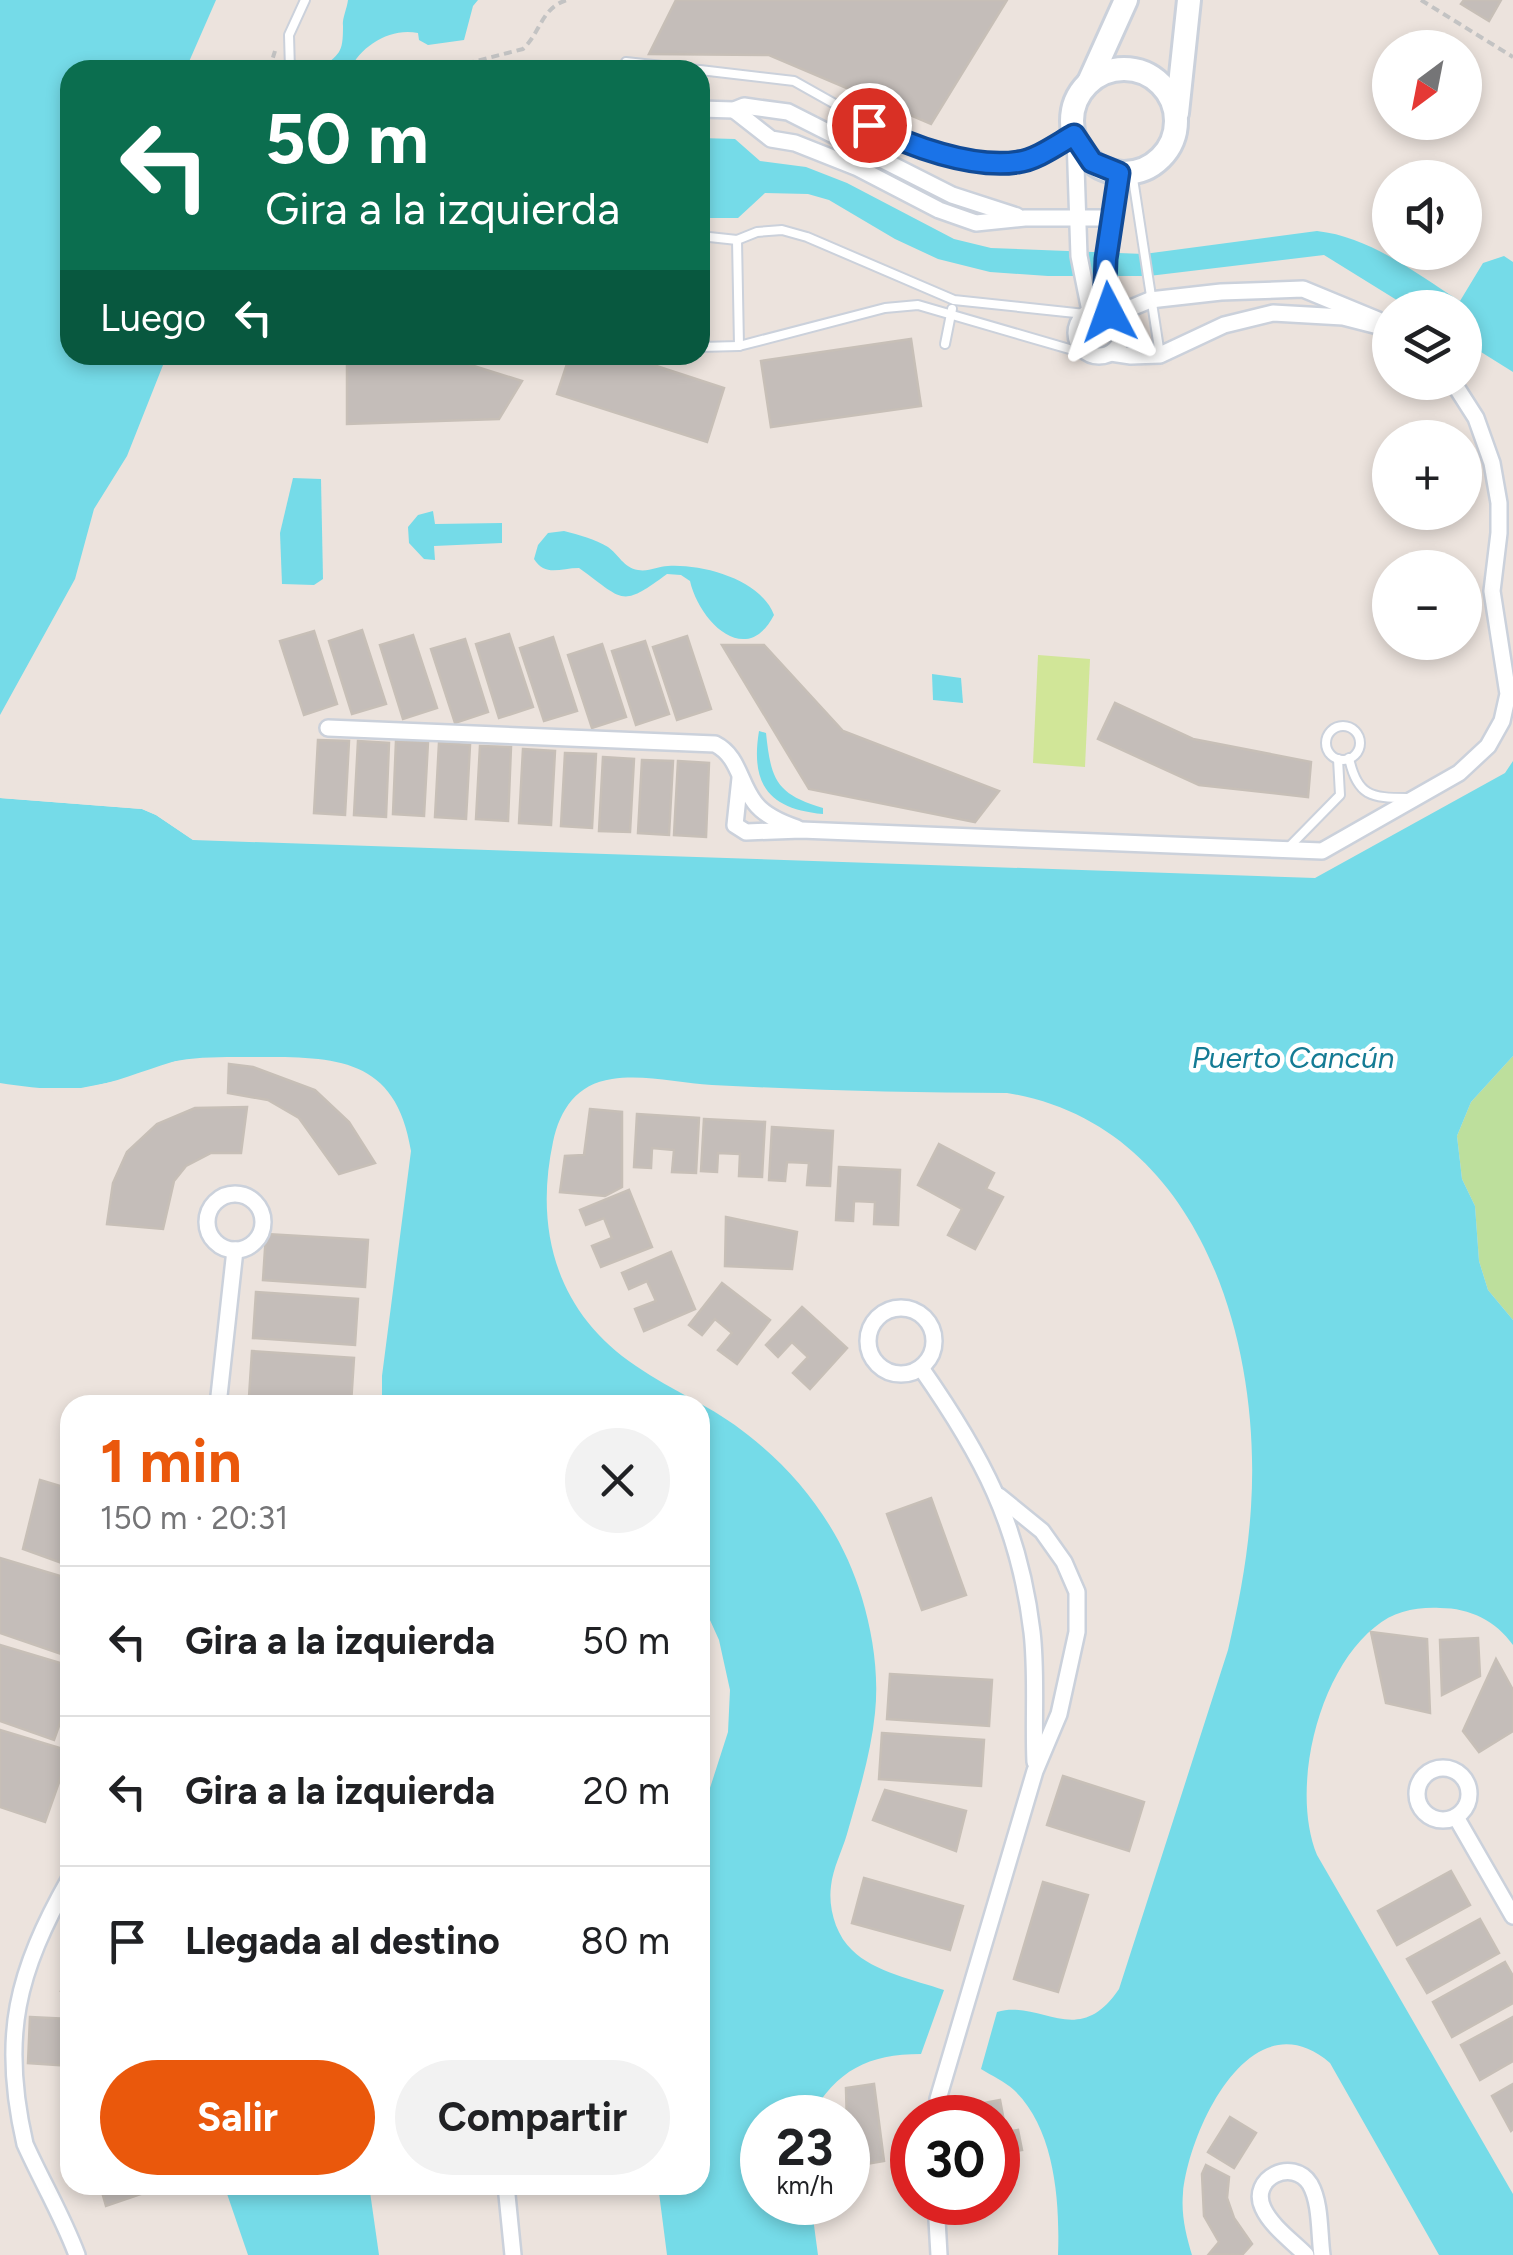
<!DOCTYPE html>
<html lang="es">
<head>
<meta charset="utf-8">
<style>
  body { margin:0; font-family:Figtree,sans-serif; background:#f2f2f2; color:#202124; height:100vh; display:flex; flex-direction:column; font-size:38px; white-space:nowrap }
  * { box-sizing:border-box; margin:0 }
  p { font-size:32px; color:#757577 }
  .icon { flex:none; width:55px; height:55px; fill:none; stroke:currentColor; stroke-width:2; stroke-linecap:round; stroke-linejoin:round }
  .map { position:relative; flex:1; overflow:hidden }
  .sheet { position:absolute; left:60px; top:1395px; width:650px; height:800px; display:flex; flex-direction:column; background:#fff; border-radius:30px; box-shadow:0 5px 15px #0003 }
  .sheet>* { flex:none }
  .banner { position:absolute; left:60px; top:60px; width:650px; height:305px; border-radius:30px; box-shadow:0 5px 15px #0003; background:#0b6e4f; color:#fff; overflow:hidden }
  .needle { width:65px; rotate:212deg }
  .tools { position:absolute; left:1372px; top:30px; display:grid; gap:20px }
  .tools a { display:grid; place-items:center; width:110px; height:110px; border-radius:50%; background:#fff; box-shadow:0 5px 15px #0003; font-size:50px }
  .speed { position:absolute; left:740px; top:2095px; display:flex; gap:20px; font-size:50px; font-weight:700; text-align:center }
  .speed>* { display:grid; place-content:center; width:130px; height:130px; border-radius:50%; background:#fff; box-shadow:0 5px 15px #0003; line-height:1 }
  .speed small { font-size:25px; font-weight:400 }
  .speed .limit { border:15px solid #d22; background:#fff; color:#111 }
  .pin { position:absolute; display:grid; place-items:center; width:85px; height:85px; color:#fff; margin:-42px; border:5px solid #fff; border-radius:50%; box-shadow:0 2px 10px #0007 }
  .me { position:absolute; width:110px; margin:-55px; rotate:356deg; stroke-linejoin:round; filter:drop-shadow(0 0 8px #0008) }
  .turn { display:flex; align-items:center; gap:35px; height:210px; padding:0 40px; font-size:45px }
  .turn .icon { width:130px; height:130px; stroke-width:2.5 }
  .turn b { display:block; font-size:70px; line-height:85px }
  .then { display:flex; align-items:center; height:95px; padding:0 40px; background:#0003; gap:20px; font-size:38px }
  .round { display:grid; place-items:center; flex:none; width:105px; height:105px; border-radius:52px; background:#f2f2f2 }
  .summary { display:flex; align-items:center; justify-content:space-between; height:170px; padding:0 40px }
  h1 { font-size:60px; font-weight:700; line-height:75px; color:#ea580c }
  .primary-button { display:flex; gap:20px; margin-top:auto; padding:20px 40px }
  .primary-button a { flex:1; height:115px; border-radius:60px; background:#ea580c; color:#fff; font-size:40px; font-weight:700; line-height:115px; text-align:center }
  .primary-button a+a { background:#f2f2f2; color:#202124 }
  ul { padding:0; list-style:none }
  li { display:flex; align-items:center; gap:30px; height:150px; padding:0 40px; border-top:2px solid #e0e0e0 }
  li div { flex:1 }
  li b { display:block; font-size:38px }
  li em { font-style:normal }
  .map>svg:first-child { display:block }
  .green { fill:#bddf9c }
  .pitch { fill:#d1e698 }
  .water { fill:#75dbe8 }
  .pier { fill:#ece3dd }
  .building { fill:#c4bdb9; stroke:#c7bfb7; stroke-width:2.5 }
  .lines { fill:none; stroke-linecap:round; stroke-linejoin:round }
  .lane-casing { stroke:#cbd1db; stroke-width:12 }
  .street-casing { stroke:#cbd1db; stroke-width:20 }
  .secondary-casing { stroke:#cbd1db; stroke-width:28 }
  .path { stroke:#c3c3c3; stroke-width:4; stroke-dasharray:8 5; stroke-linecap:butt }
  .lane { stroke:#fff; stroke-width:8 }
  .street { stroke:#fff; stroke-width:15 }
  .secondary { stroke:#fff; stroke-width:22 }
  .route-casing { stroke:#114b97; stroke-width:25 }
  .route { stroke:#1a73e8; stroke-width:18 }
  .labels { text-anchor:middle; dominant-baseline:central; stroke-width:9; stroke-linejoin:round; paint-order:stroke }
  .water-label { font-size:30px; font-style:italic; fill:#147b94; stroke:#fff }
</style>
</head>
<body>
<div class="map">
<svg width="1513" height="2255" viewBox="0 0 1513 2255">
  <rect width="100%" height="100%" fill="#ece3dd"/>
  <path class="green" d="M1513 1056V1320L1488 1290 1479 1261 1475 1206 1462 1179 1457 1136 1471 1102Z"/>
  <path class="pitch" d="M1038 655 1090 659 1085 767 1033 763Z"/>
  <g class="water">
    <path d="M0 0H216L188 64 192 70H70V355H167L127 456 94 509 75 579 0 715Z"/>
    <path d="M348 0H478L473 6 464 40 428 45 419 40 418 33C391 27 360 46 350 70H319C340 53 343 54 343 26 342 18 347 9 348 0Z"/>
    <path d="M700 138 735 139 760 161 806 167 847 183 954 239 991 248 1144 254 1317 231C1371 237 1415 273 1460 301L1483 263 1504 256 1513 262V372L1465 342V308L1408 307 1324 255 1149 276H1048L990 272 938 259 895 239 829 200 808 194 765 193 738 218H700Z"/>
    <path d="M293 478 321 479 323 579 314 585 282 584 280 533Z"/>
    <path d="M433 511 435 524 502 523V543L434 546 435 560 424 559 409 543 408 527 418 515Z"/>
    <path d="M564 531C579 535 595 539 608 547 618 554 624 568 638 570 649 572 658 566 668 566 704 564 761 580 774 615 746 669 699 621 690 581L681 575 667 574C620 609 624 600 579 568 560 568 545 577 534 559L538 545 548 533Z"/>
    <path d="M932 674 961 678 963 703 933 700Z"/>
    <path d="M759 731 766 733C771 780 776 794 823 808V814C770 809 750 786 759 731Z"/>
    <path d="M1513 761V1056L1471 1102 1457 1136 1462 1179 1475 1206 1479 1261 1488 1290 1513 1320V1645C1496 1621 1470 1608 1440 1608 1416 1607 1394 1611 1375 1627 1318 1672 1290 1789 1317 1855L1513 2194V2255H1439L1330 2063C1251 1995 1189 2130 1183 2193 1181 2215 1186 2235 1192 2255H1058C1060 2202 1055 2129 1014 2090 1004 2081 992 2076 981 2069L997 2012C1041 1999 1078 2050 1119 1989L1228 1650C1239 1603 1248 1556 1251 1507 1262 1338 1198 1124 1007 1093 909 1093 811 1090 712 1085 680 1083 644 1074 612 1079 577 1084 560 1109 553 1142 534 1231 557 1313 636 1366 672 1391 714 1407 748 1435 801 1476 843 1533 862 1598 873 1635 879 1675 875 1713 871 1754 858 1795 847 1834 842 1851 833 1868 831 1886 828 1908 836 1935 852 1950 874 1972 915 1980 944 1990L921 2054C868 2054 837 2070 810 2117L762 2118V2202L811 2203 818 2255H667L658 2185H700V1819L728 1732 730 1690 719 1640 700 1598V1405H382V1376L411 1151C396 1057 336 1057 256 1057 229 1057 197 1056 172 1062 142 1071 115 1083 84 1088 57 1091 27 1087 0 1083V798L142 809 156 815 193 840 1315 878 1505 773Z"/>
    <path d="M224 2185H369L379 2255H248Z"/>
  </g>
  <g class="pier">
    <path d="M0 793 143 804 178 823 189 831 193 840 156 815 142 809 0 798Z"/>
    <path d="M198 1060 133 1083 82 1093 0 1088H81L132 1078 176 1061Z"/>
  </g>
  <g class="building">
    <path d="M676 0H1007L931 124 769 55 649 54Z"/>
    <path d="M1464 0H1501L1489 21 1461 4Z"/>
    <path d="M911 339 921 406 771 427 761 361Z"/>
    <path d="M347 355H439L522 381 499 419 347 424Z"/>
    <path d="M570 355H623L724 388 707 442 557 394Z"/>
    <path d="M362 630 386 704 352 714 329 641Z"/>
    <path d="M314 631 337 704 304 715 280 641Z"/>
    <path d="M509 634 533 707 499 718 476 644Z"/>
    <path d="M413 635 437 708 403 719 380 645Z"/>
    <path d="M687 636 711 709 677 720 653 647Z"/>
    <path d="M553 637 577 711 544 721 520 648Z"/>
    <path d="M465 639 488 712 455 723 431 649Z"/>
    <path d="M645 641 669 714 636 725 612 651Z"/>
    <path d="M602 644 626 717 592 728 568 655Z"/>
    <path d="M722 645H764L843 731 999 791 975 822 809 789Z"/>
    <path d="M1115 703 1193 739 1311 762 1308 797 1199 785 1098 739Z"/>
    <path d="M318 740 349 741 345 815 314 813Z"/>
    <path d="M358 741 389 743 386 817 354 815Z"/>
    <path d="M396 741 428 742 424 816 393 814Z"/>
    <path d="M439 743 470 745 466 819 435 817Z"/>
    <path d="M480 746 511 747 508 821 476 819Z"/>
    <path d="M523 749 555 751 551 825 519 823Z"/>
    <path d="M565 753 596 754 592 828 561 826Z"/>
    <path d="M603 757 634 759 630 832 599 831Z"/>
    <path d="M642 760 673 761 669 835 638 833Z"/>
    <path d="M678 761 709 763 706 837 674 835Z"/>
    <path d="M229 1064 253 1067 315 1090 349 1122 375 1163 339 1174 299 1118 268 1100 228 1093Z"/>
    <path d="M247 1107 241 1153H211L186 1166 174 1181 163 1229 107 1224 113 1183 127 1152 157 1124 195 1108Z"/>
    <path d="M590 1109 622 1112V1187L605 1196 560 1192 565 1156 584 1155Z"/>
    <path d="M637 1114 699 1118 696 1173 672 1172 674 1150 652 1148 651 1168 634 1167Z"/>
    <path d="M704 1119 765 1122 762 1177 739 1176 740 1154 718 1153 717 1172 701 1171Z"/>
    <path d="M772 1127 833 1131 830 1186 807 1185 809 1163 787 1162 785 1181 769 1180Z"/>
    <path d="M939 1144 994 1173 986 1189 1003 1197 975 1249 948 1235 962 1209 918 1185Z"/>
    <path d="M839 1167 900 1170 898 1225 874 1224 875 1202 854 1201 853 1221 836 1220Z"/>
    <path d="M629 1190 652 1247 601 1267 592 1246 612 1238 604 1218 586 1225 580 1210Z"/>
    <path d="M726 1217 797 1232 792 1269 725 1266Z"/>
    <path d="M266 1234 368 1240 365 1287 263 1280Z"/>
    <path d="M671 1252 695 1309 644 1331 635 1309 656 1301 647 1281 629 1289 622 1273Z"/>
    <path d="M722 1283 770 1320 737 1364 718 1350 732 1333 715 1319 702 1335 689 1325Z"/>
    <path d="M256 1292 358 1299 355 1345 253 1338Z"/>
    <path d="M802 1307 847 1348 810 1389 793 1373 808 1357 792 1342 778 1357 766 1345Z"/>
    <path d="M252 1351 354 1358 351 1404 249 1397Z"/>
    <path d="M40 1480 70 1489V1566L23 1549Z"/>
    <path d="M931 1498 966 1595 922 1610 887 1514Z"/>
    <path d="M0 1558 70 1579V1657L0 1633Z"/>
    <path d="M1371 1632 1427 1639 1430 1713 1386 1703Z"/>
    <path d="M1478 1638 1480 1676 1442 1695 1440 1640Z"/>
    <path d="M0 1645 70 1666V1695L54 1740 0 1721Z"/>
    <path d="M1496 1659 1513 1690V1731L1479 1752 1463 1731Z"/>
    <path d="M890 1674 992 1680 989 1726 887 1719Z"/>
    <path d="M0 1730 70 1751 45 1822 0 1807Z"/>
    <path d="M882 1733 984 1740 981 1786 879 1779Z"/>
    <path d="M1063 1776 1144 1802 1129 1851 1047 1825Z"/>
    <path d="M885 1790 966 1811 956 1851 873 1820Z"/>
    <path d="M1451 1871 1470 1905 1397 1945 1378 1911Z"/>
    <path d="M864 1878 963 1906 950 1950 852 1923Z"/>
    <path d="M1043 1882 1088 1895 1058 1992 1014 1979Z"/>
    <path d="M1480 1919 1499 1953 1427 1993 1407 1959Z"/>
    <path d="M1505 1962 1513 1976V2003L1452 2037 1433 2002Z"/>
    <path d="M70 1972V1994L61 1991Z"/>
    <path d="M30 2017 70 2019V2066L28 2063Z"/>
    <path d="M1513 2017V2061L1480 2080 1461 2045Z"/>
    <path d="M874 2084 884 2161 848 2167 846 2088Z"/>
    <path d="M1513 2084V2129L1511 2131 1492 2096Z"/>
    <path d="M1000 2100 1006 2132 1018 2130 1022 2150 998 2154V2118H981L979 2104Z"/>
    <path d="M1230 2117 1256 2133 1234 2168 1208 2152Z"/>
    <path d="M1206 2165 1229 2177 1227 2198 1234 2218 1252 2244 1242 2255 1209 2254 1219 2242 1204 2216 1202 2174Z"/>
    <path d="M100 2185H167L106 2206Z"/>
  </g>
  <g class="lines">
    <defs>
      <g id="lane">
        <path d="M626 62 699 70"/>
        <path d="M290 70 289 35 305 0"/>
        <path d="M700 70 794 81 906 144 987 162 1021 163 1074 135"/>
        <path d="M1132 172 1160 355"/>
        <path d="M700 236 737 240 757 232 782 230 807 237 954 300 1085 314"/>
        <path d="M737 240 739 346"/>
        <path d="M945 344 952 309"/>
        <path d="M700 347 739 346 885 308 918 305 1090 355"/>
        <circle cx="1343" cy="743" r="17"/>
        <path d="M1349 758C1357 796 1371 798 1407 798"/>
        <path d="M1288 848 1340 795 1338 759"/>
      </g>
      <g id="street">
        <path d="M700 109 734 110 744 106 788 112 952 195 1017 216"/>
        <path d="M734 110 771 139 795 143 858 168 939 210 976 223 1025 218H1112"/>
        <path d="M1075 137 1079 256 1090 311"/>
        <circle cx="1099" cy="333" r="23"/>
        <path d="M1105 310 1106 259 1119 173"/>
        <path d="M1114 315 1150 300 1221 292 1303 289 1378 320"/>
        <path d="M1111 353 1131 356 1160 355 1224 325 1273 313 1343 317 1390 329"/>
        <path d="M328 728 715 744C739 756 739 783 755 803 765 816 782 823 797 828"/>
        <path d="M740 778 735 825 746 832 801 830 1322 851 1459 773 1488 746 1502 721 1508 694 1492 591 1499 533V503L1492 463 1476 418 1453 382"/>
        <circle cx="235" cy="1222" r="28"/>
        <circle cx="901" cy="1341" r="33"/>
        <path d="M921 1368C982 1455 1019 1524 1032 1632 1037 1674 1033 1719 1035 1762"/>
        <path d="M218 1405 235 1250"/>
        <circle cx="1443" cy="1794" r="26"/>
        <path d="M1456 1817 1513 1916"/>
        <path d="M70 1878C17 1972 0 2036 25 2144 42 2182 62 2215 77 2255"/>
        <path d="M936 2118 938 2099 1035 1771 1059 1714 1077 1632V1592L1064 1562 1042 1531 999 1496"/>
        <path d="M506 2185 513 2255"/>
        <path d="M936 2202 939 2255"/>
        <path d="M1306 2255C1292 2241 1271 2226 1263 2208 1249 2178 1293 2157 1310 2184 1321 2203 1319 2233 1322 2255"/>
      </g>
      <g id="secondary">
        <circle cx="1124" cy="121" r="52"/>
        <path d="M1089 82 1126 0"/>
        <path d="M1177 113 1189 0"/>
      </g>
    </defs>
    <use href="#lane" class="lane-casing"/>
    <use href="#street" class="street-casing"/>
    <use href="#secondary" class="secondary-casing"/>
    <g class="path">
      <path d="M1421 0 1513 57"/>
      <path d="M269 70 275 51"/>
      <path d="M441 70 523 49C541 32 541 8 567 0"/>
    </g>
    <use href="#lane" class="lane"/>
    <use href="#street" class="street"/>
    <use href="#secondary" class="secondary"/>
  </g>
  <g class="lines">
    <defs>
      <path id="route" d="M869 125C909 146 972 169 1018 162 1036 160 1058 144 1074 135L1092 162 1119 173 1106 259 1104 310 1109 312"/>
    </defs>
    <use href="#route" class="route-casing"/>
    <use href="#route" class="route"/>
  </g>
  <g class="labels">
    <g class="water-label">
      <text x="1293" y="1057">Puerto Cancún</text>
    </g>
  </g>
</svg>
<div class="tools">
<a><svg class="needle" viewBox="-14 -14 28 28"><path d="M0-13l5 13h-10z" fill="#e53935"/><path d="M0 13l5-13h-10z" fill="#757577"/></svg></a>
<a><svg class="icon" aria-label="sound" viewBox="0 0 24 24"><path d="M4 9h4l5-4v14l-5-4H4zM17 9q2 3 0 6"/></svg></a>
<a><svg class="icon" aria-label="layers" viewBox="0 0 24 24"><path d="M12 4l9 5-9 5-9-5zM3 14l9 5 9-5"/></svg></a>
<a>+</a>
<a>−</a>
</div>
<div class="speed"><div>23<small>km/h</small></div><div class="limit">30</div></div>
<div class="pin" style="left:869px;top:125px;background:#d93025"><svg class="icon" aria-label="arrive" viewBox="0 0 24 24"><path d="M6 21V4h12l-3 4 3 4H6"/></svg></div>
<svg class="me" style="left:1109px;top:312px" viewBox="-20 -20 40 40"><path d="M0-17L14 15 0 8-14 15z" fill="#1a73e8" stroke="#fff" stroke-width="4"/></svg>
<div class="banner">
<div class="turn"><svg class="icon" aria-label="left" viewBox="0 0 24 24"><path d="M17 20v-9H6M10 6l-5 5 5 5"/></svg><div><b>50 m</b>Gira a la izquierda</div></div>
<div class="then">Luego<svg class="icon" aria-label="left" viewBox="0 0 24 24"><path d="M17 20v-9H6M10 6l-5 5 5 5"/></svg></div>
</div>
<section class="sheet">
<div class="summary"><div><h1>1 min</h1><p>150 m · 20:31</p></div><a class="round"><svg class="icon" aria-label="close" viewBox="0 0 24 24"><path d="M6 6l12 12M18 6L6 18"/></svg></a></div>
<ul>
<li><svg class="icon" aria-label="left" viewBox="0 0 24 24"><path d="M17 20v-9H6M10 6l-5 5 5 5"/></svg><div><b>Gira a la izquierda</b></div><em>50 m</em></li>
<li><svg class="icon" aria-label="left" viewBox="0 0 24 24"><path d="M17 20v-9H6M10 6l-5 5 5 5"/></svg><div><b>Gira a la izquierda</b></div><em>20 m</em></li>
<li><svg class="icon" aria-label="arrive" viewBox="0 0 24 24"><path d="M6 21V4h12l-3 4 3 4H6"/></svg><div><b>Llegada al destino</b></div><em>80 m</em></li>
</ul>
<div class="primary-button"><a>Salir</a><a>Compartir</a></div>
</section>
</div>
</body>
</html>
